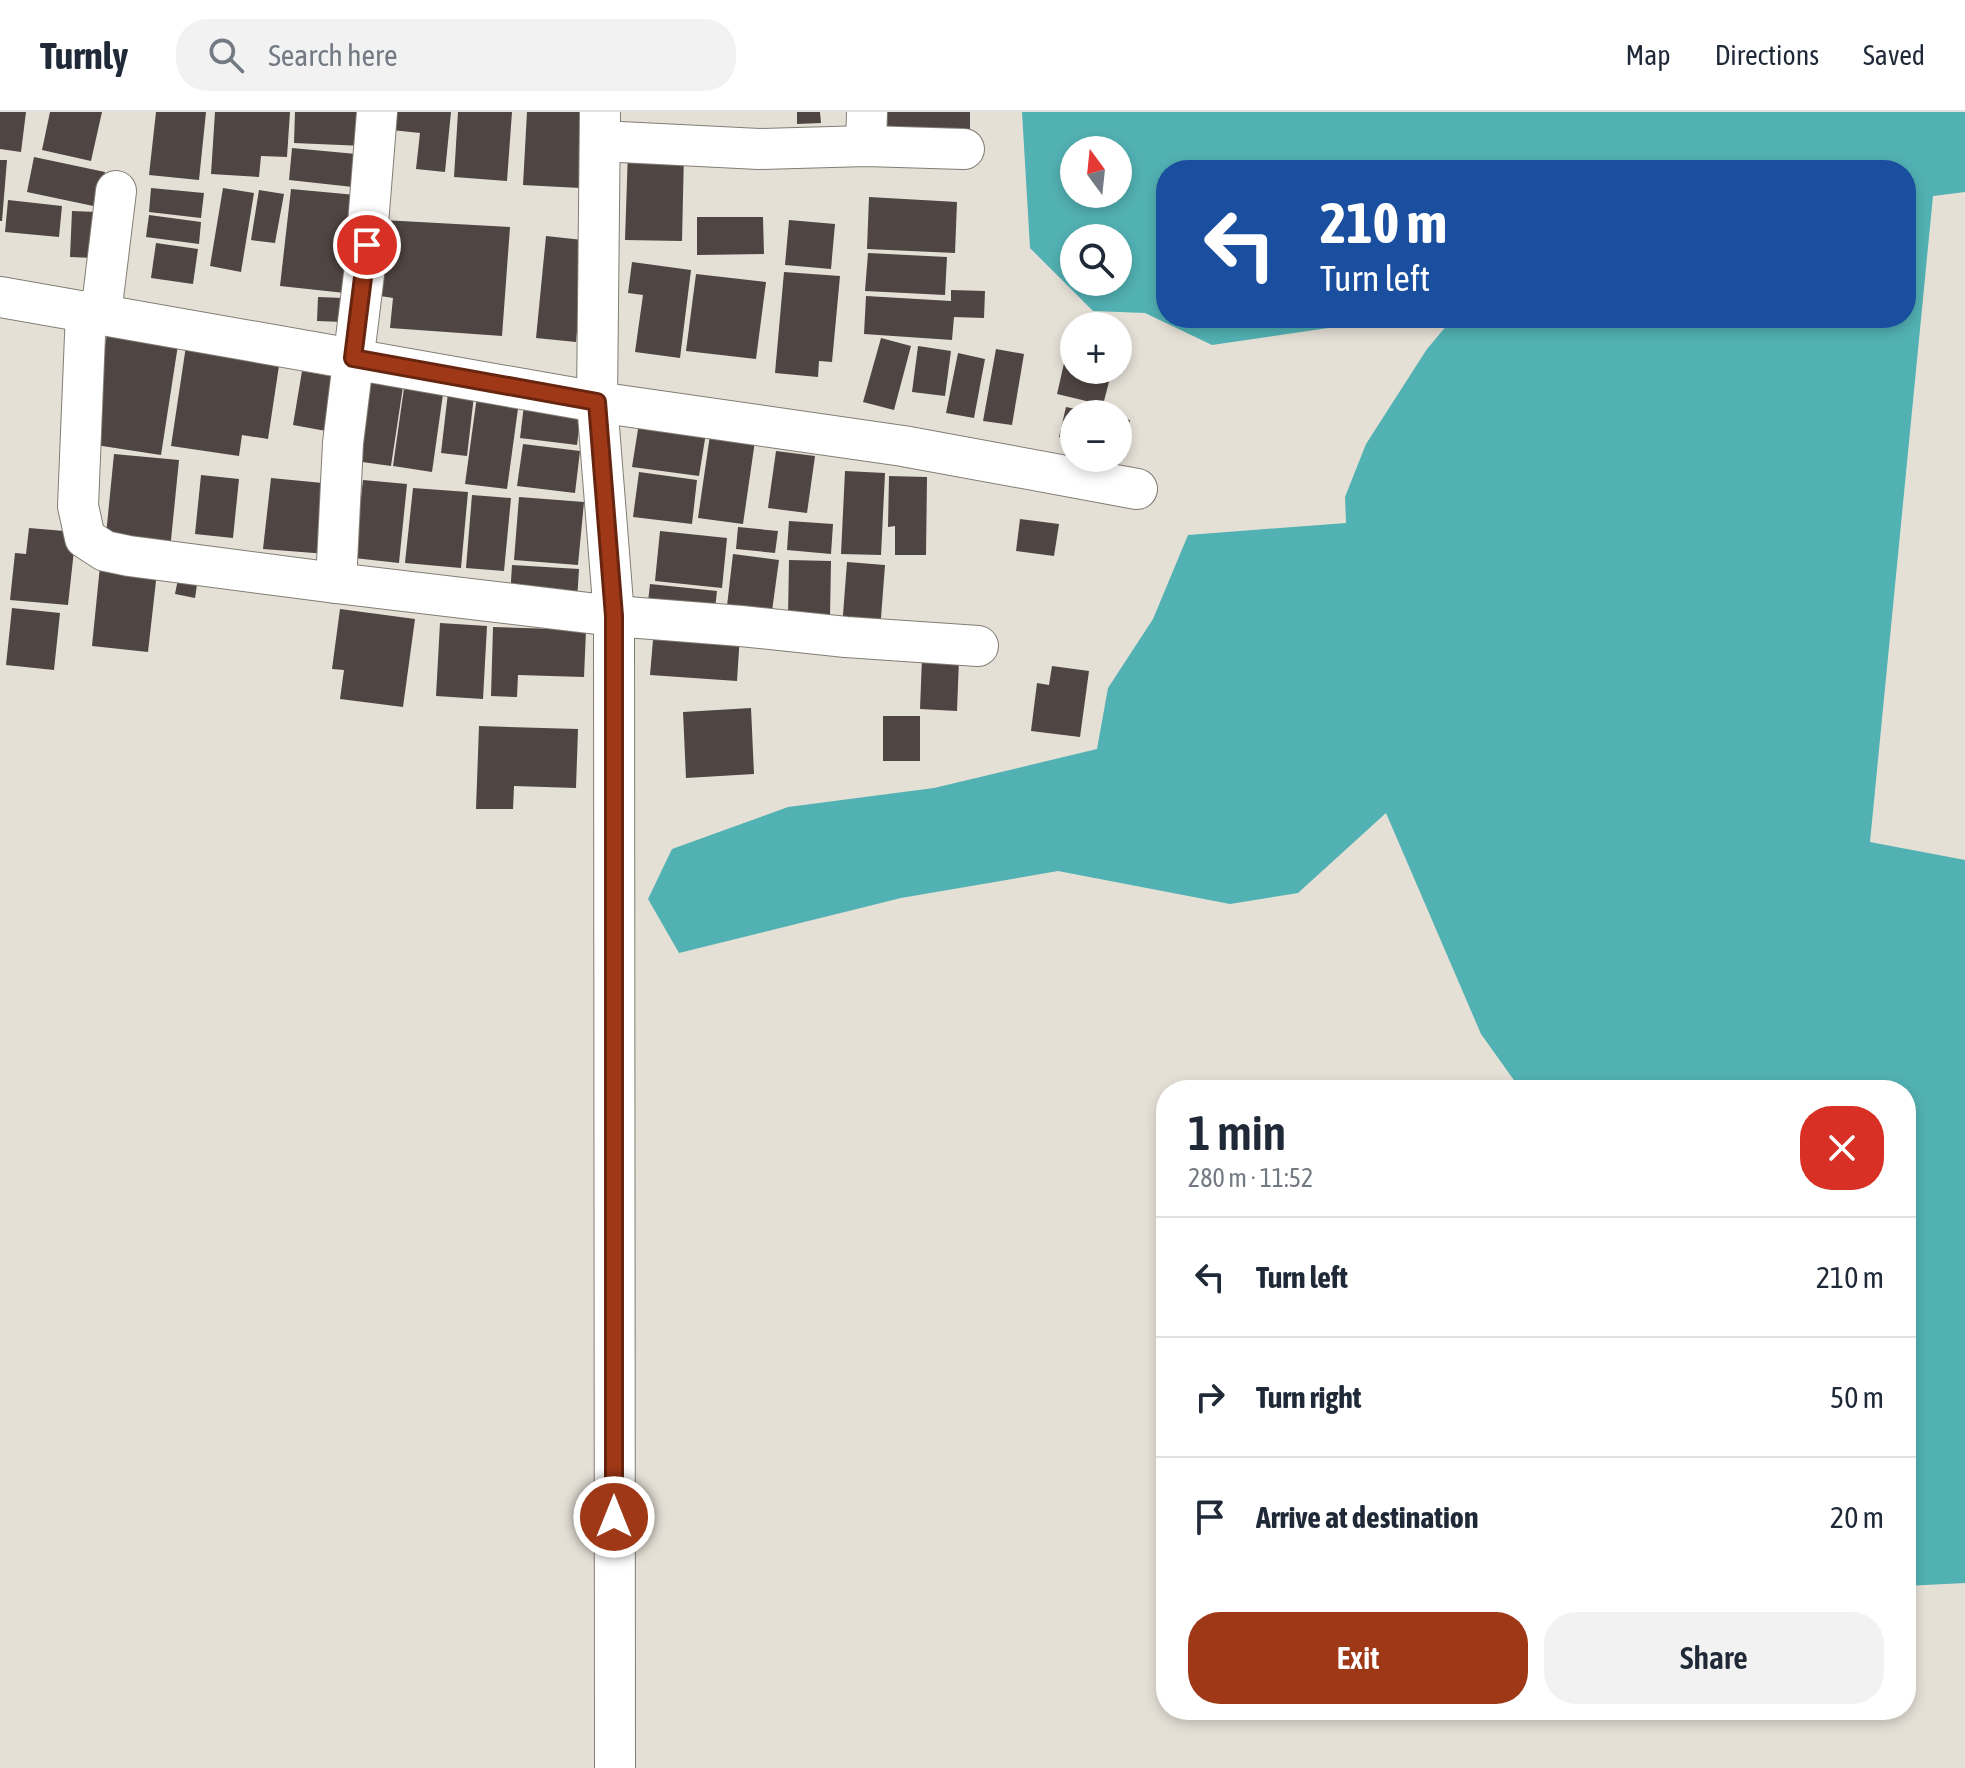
<!DOCTYPE html>
<html lang="en">
<head>
<meta charset="utf-8">
<style>
  body { margin:0; font-family:"Asap Condensed",sans-serif; background:#f2f2f3; color:#1f2937; height:100vh; display:flex; flex-direction:column; font-size:30px; white-space:nowrap }
  * { box-sizing:border-box; margin:0 }
  p { font-size:26px; color:#747a83 }
  .icon { flex:none; width:44px; height:44px; fill:none; stroke:currentColor; stroke-width:2; stroke-linecap:round; stroke-linejoin:round }
  .map { position:relative; flex:1; overflow:hidden }
  .panel { position:absolute; left:1156px; top:968px; width:760px; height:640px; display:flex; flex-direction:column; background:#fff; border-radius:32px; box-shadow:0 4px 12px #0003 }
  .panel>* { flex:none }
  .top-card { position:absolute; left:1156px; top:48px; width:760px; height:168px; border-radius:32px; box-shadow:0 4px 12px #0003; background:#1a4fa0; color:#fff; overflow:hidden }
  .needle { width:52px; rotate:345deg }
  .fabs { position:absolute; left:1060px; top:24px; display:grid; gap:16px }
  .fabs a { display:grid; place-items:center; width:72px; height:72px; border-radius:50%; background:#fff; box-shadow:0 4px 12px #0003; font-size:40px }
  .pin { position:absolute; display:grid; place-items:center; width:68px; height:68px; color:#fff; margin:-34px; border:4px solid #fff; border-radius:50%; box-shadow:0 2px 8px #0007 }
  .me { position:absolute; width:88px; margin:-44px; rotate:0deg; stroke-linejoin:round; filter:drop-shadow(0 0 6px #0008) }
  .turn { display:flex; align-items:center; gap:28px; height:168px; padding:0 32px; font-size:36px }
  .turn .icon { width:104px; height:104px; stroke-width:2.5 }
  .turn b { display:block; font-size:56px; line-height:68px }
  .round { display:grid; place-items:center; flex:none; width:84px; height:84px; border-radius:32px; background:#f2f2f3 }
  .overview { display:flex; align-items:center; justify-content:space-between; height:136px; padding:0 32px }
  h1 { font-size:48px; font-weight:600; line-height:60px }
  .button { display:flex; gap:16px; margin-top:auto; padding:16px 32px }
  .button a { flex:1; height:92px; border-radius:32px; background:#9f3817; color:#fff; font-size:32px; font-weight:600; line-height:92px; text-align:center }
  .button a+a { background:#f2f2f3; color:#1f2937 }
  ul { padding:0; list-style:none }
  li { display:flex; align-items:center; gap:24px; height:120px; padding:0 32px; border-top:2px solid #e0e1e3 }
  li div { flex:1 }
  li b { display:block; font-size:30px }
  li em { font-style:normal }
  header { display:flex; align-items:center; gap:48px; box-sizing:border-box; height:112px; padding:0 40px; background:#fff; border-bottom:2px solid #e0e1e3 }
  header strong { font-size:38px }
  nav { display:flex; gap:44px; margin-inline-start:auto; font-size:28px }
  .search { width:560px; height:72px; background:#f2f2f3; display:flex; align-items:center; gap:20px; box-sizing:border-box; padding:0 28px; border-radius:32px; color:#747a83; font-size:30px }
  .map>svg:first-child { display:block }
  .water { fill:#52b1b3; fill-rule:evenodd }
  .building { fill:#4f4542 }
  .lines { fill:none; stroke-linecap:round; stroke-linejoin:round }
  .minor-casing { stroke:#827d74; stroke-width:42 }
  .minor { stroke:#fff; stroke-width:40 }
  .route-casing { stroke:#67240f; stroke-width:20 }
  .route { stroke:#9f3817; stroke-width:14 }
</style>
</head>
<body>
<header>
<strong>Turnly</strong>
<div class="search"><svg class="icon" aria-label="search" viewBox="0 0 24 24"><circle cx="10" cy="10" r="6"/><path d="M15 15l6 6"/></svg>Search here</div>
<nav><a>Map</a><a>Directions</a><a>Saved</a></nav>
</header>
<div class="map">
<svg width="1965" height="1656" viewBox="0 0 1965 1656">
  <rect width="100%" height="100%" fill="#e5e0d6"/>
  <path class="water" d="M1022 0H1965V80L1933 84 1870 730 1965 748V1471L1906 1474V978H1521L1481 922 1386 701 1298 781 1230 792 1058 759 901 786 679 841 648 787 672 737 788 695 934 676 1097 637 1108 576 1153 507 1188 423 1346 411 1345 385 1366 332 1427 237 1453 206H1906V58H1166V206H1368L1349 213 1212 233 1145 201 1093 199 1030 136ZM1074 38H1118V82H1074ZM1074 126H1118V170H1074Z"/>
  <g class="building">
    <path d="M0 0H26L21 40 0 37Z"/>
    <path d="M50 0H102L91 49 42 38Z"/>
    <path d="M156 0H206L199 68 149 63Z"/>
    <path d="M215 0H290L287 45 261 44 259 65 211 62Z"/>
    <path d="M295 0H366L364 34 294 31Z"/>
    <path d="M384 0H451L445 60 416 57 420 21 382 17Z"/>
    <path d="M458 0H512L507 69 454 65Z"/>
    <path d="M527 0H585L580 76 523 73Z"/>
    <path d="M797 0H820L821 11 797 12Z"/>
    <path d="M887 0H970V26L887 25Z"/>
    <path d="M292 36 356 42 353 75 289 68Z"/>
    <path d="M628 39 684 40 682 129 625 128Z"/>
    <path d="M34 45 105 60 98 95 27 80Z"/>
    <path d="M0 48H7L2 109H0Z"/>
    <path d="M151 76 204 81 201 106 149 100Z"/>
    <path d="M223 76 254 81 241 160 210 154Z"/>
    <path d="M291 77 356 83 345 181 280 174Z"/>
    <path d="M259 78 284 82 275 131 251 128Z"/>
    <path d="M869 85 957 90 955 141 867 137Z"/>
    <path d="M8 88 62 94 59 125 5 120Z"/>
    <path d="M72 99 97 100 95 146 70 145Z"/>
    <path d="M149 103 201 110 199 132 146 125Z"/>
    <path d="M697 105H763L764 142 697 143Z"/>
    <path d="M383 108 510 115 502 224 390 216 393 186 374 183Z"/>
    <path d="M789 108 835 112 831 157 785 153Z"/>
    <path d="M546 124 592 129 582 169 576 230 536 226Z"/>
    <path d="M156 131 198 137 193 172 151 166Z"/>
    <path d="M868 141 947 145 945 183 865 179Z"/>
    <path d="M632 150 691 158 680 246 635 240 643 183 628 181Z"/>
    <path d="M784 160 840 164 832 250 819 249 818 265 775 261Z"/>
    <path d="M696 162 766 170 756 247 686 239Z"/>
    <path d="M951 178 985 179 984 206 954 205 952 228 864 222 866 184 951 189Z"/>
    <path d="M318 185 344 186 343 210 317 209Z"/>
    <path d="M107 222 178 233 161 343 89 332Z"/>
    <path d="M881 226 911 234 894 298 863 290Z"/>
    <path d="M186 234 280 247 268 327 242 323 239 344 171 334Z"/>
    <path d="M918 234 951 239 945 284 912 280Z"/>
    <path d="M996 237 1024 242 1012 313 983 309Z"/>
    <path d="M958 241 985 247 974 306 946 301Z"/>
    <path d="M1065 247 1074 250V258H1112L1103 293 1057 282Z"/>
    <path d="M302 259 335 265 326 319 293 313Z"/>
    <path d="M362 262 404 268 391 354 348 348Z"/>
    <path d="M405 269 444 275 432 360 393 354Z"/>
    <path d="M449 272 475 275 467 344 441 341Z"/>
    <path d="M478 277 520 282 507 377 465 372Z"/>
    <path d="M525 285 582 293 577 333 520 326Z"/>
    <path d="M1066 295 1094 301 1074 302V328L1059 325Z"/>
    <path d="M1118 306 1130 308 1123 338 1118 337Z"/>
    <path d="M639 311 706 321 699 364 632 355Z"/>
    <path d="M711 316 756 322 743 412 698 406Z"/>
    <path d="M523 332 580 339 575 381 517 374Z"/>
    <path d="M776 339 815 344 807 401 768 396Z"/>
    <path d="M114 342 179 348 170 438 105 433Z"/>
    <path d="M845 359 885 361 881 443 841 442Z"/>
    <path d="M639 360 697 368 692 412 633 405Z"/>
    <path d="M201 363 239 367 233 426 195 422Z"/>
    <path d="M889 364 927 365 926 443H895V414L888 415Z"/>
    <path d="M271 366 333 372 327 442 263 437Z"/>
    <path d="M363 368 407 372 399 451 354 446Z"/>
    <path d="M413 376 468 380 461 456 405 451Z"/>
    <path d="M472 383 511 386 504 459 466 456Z"/>
    <path d="M519 385 584 390 578 453 514 448Z"/>
    <path d="M1020 407 1059 412 1054 444 1016 439Z"/>
    <path d="M789 409 833 412 831 442 787 438Z"/>
    <path d="M738 415 778 419 775 441 736 437Z"/>
    <path d="M29 416 76 420 68 493 10 488 15 441 26 442Z"/>
    <path d="M660 419 727 426 722 476 655 469Z"/>
    <path d="M733 442 779 448 772 499 727 494Z"/>
    <path d="M789 448 831 449 830 505 788 504Z"/>
    <path d="M847 450 885 453 880 519 842 516Z"/>
    <path d="M512 453 579 457 577 489 510 486Z"/>
    <path d="M100 454 157 460 148 540 92 534Z"/>
    <path d="M179 462 198 466 195 486 175 482Z"/>
    <path d="M650 472 717 479 714 506 647 499Z"/>
    <path d="M12 496 60 501 54 558 6 553Z"/>
    <path d="M340 497 415 507 403 595 340 587 344 558 332 557Z"/>
    <path d="M440 511 487 514 483 587 436 584Z"/>
    <path d="M493 515 586 518 584 565 518 563 517 585 491 584Z"/>
    <path d="M654 516 740 522 737 569 650 563Z"/>
    <path d="M922 546 959 547 957 599 920 597Z"/>
    <path d="M1052 554 1089 559 1080 625 1031 619 1037 571 1049 573Z"/>
    <path d="M751 596 754 662 686 666 683 600Z"/>
    <rect x="883" y="604" width="37" height="45"/>
    <path d="M479 614 578 617 576 676 514 674 513 697H476Z"/>
  </g>
  <g class="lines">
    <defs>
      <g id="minor">
        <path d="M600 0 597 290 614 504 615 1656"/>
        <path d="M600 29 759 37 866 34 964 37"/>
        <path d="M866 34 867 0"/>
        <path d="M0 185 597 290 903 334 1137 377"/>
        <path d="M86 199 78 394 85 426 105 439 129 444 336 471 614 504 741 514 846 525 978 534"/>
        <path d="M101 202 116 79"/>
        <path d="M336 471 343 331 364 162 377 0"/>
      </g>
    </defs>
    <use href="#minor" class="minor-casing"/>
    <use href="#minor" class="minor"/>
  </g>
  <g class="lines">
    <defs>
      <path id="route" d="M367 133 353 246 597 290 614 504V1405"/>
    </defs>
    <use href="#route" class="route-casing"/>
    <use href="#route" class="route"/>
  </g>
</svg>
<div class="fabs">
<a><svg class="needle" viewBox="-14 -14 28 28"><path d="M0-13l5 13h-10z" fill="#e53935"/><path d="M0 13l5-13h-10z" fill="#747a83"/></svg></a>
<a><svg class="icon" aria-label="search" viewBox="0 0 24 24"><circle cx="10" cy="10" r="6"/><path d="M15 15l6 6"/></svg></a>
<a>+</a>
<a>−</a>
</div>
<div class="pin" style="left:367px;top:133px;background:#d93025"><svg class="icon" aria-label="arrive" viewBox="0 0 24 24"><path d="M6 21V4h12l-3 4 3 4H6"/></svg></div>
<svg class="me" style="left:614px;top:1405px" viewBox="-20 -20 40 40"><circle r="17" fill="#9f3817" stroke="#fff" stroke-width="3"/><path d="M0-11L8 9 0 5-8 9z" fill="#fff"/></svg>
<div class="top-card">
<div class="turn"><svg class="icon" aria-label="left" viewBox="0 0 24 24"><path d="M17 20v-9H6M10 6l-5 5 5 5"/></svg><div><b>210 m</b>Turn left</div></div>
</div>
<section class="panel">
<div class="overview"><div><h1>1 min</h1><p>280 m · 11:52</p></div><a class="round" style="background:#d93025;color:#fff"><svg class="icon" aria-label="close" viewBox="0 0 24 24"><path d="M6 6l12 12M18 6L6 18"/></svg></a></div>
<ul>
<li><svg class="icon" aria-label="left" viewBox="0 0 24 24"><path d="M17 20v-9H6M10 6l-5 5 5 5"/></svg><div><b>Turn left</b></div><em>210 m</em></li>
<li><svg class="icon" aria-label="right" viewBox="0 0 24 24"><path d="M7 20v-9h11M14 6l5 5-5 5"/></svg><div><b>Turn right</b></div><em>50 m</em></li>
<li><svg class="icon" aria-label="arrive" viewBox="0 0 24 24"><path d="M6 21V4h12l-3 4 3 4H6"/></svg><div><b>Arrive at destination</b></div><em>20 m</em></li>
</ul>
<div class="button"><a>Exit</a><a>Share</a></div>
</section>
</div>
</body>
</html>
